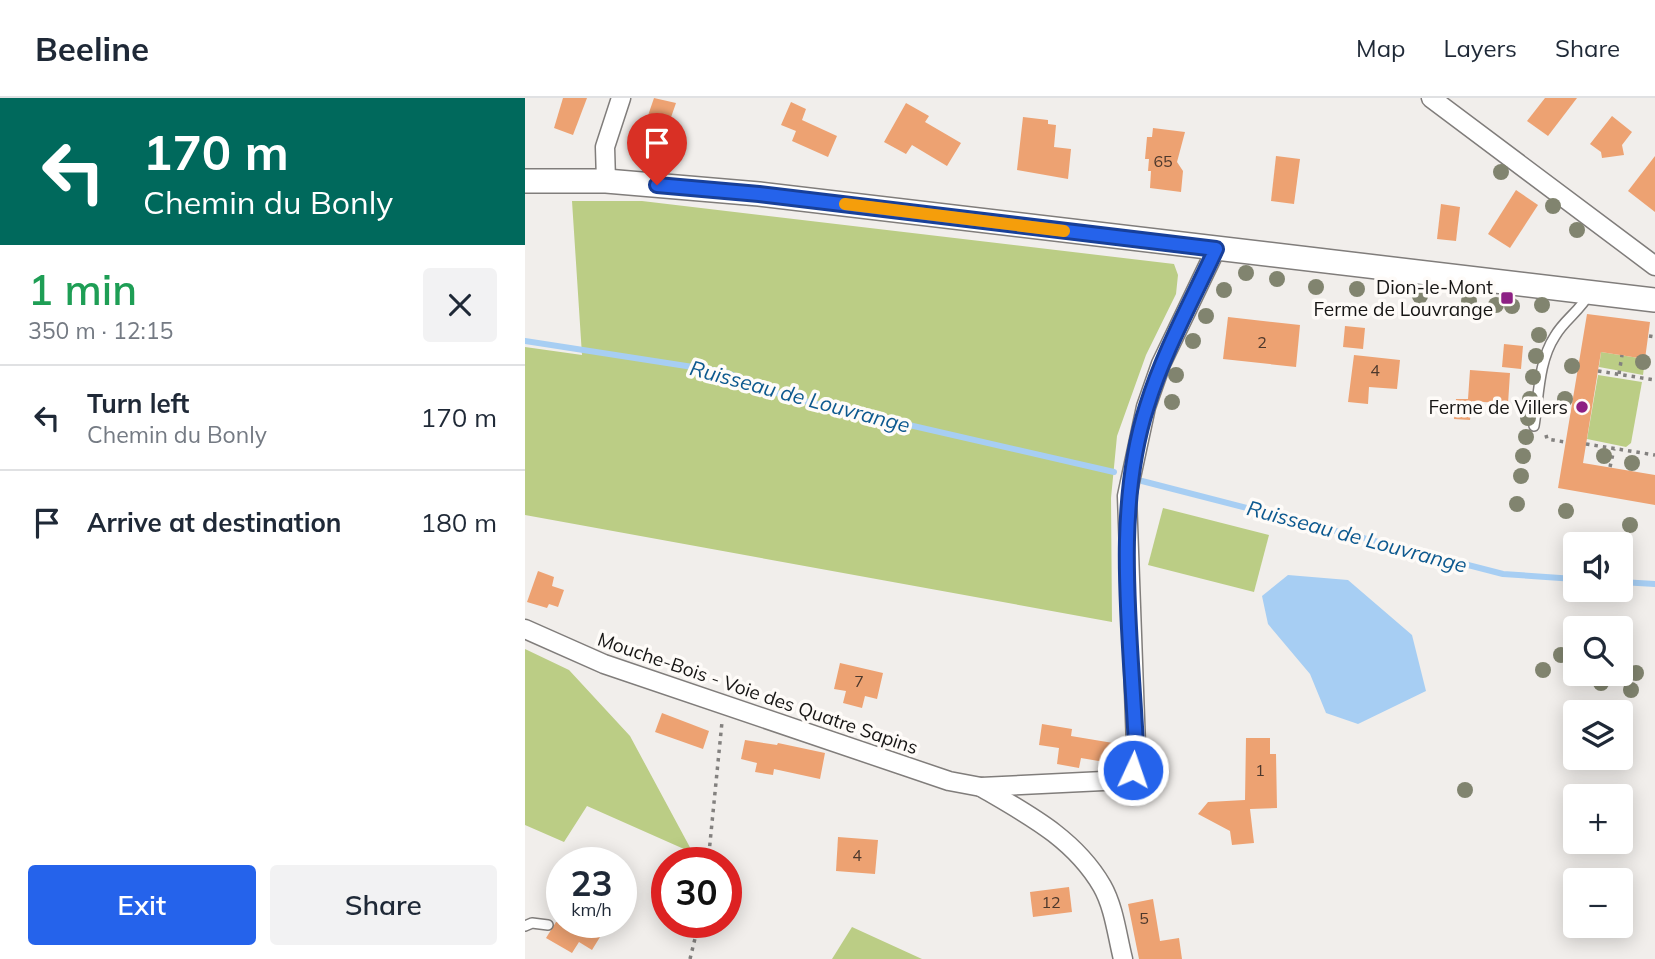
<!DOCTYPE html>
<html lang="en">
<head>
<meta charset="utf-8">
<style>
  body { margin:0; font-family:Mulish,sans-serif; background:#f2f2f3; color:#1f2937; height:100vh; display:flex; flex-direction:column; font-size:26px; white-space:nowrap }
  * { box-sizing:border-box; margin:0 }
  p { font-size:23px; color:#747a83 }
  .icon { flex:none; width:38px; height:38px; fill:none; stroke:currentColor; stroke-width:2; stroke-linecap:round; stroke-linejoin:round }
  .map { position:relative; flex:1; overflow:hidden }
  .drawer { display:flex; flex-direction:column; background:#fff; width:525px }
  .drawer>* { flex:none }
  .top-card { background:#00695c; color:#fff; overflow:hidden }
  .tools { position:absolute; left:1038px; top:434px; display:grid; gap:14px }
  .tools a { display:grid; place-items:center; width:70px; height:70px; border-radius:7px; background:#fff; box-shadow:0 4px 18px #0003; font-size:35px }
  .speed { position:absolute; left:21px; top:749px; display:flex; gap:14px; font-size:35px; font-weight:700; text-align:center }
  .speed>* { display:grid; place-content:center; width:91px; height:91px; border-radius:50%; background:#fff; box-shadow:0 4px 18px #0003; line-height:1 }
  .speed small { font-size:18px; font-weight:400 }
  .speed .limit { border:10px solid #d22; background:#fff; color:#111 }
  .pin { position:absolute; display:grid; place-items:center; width:60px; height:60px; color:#fff; margin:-72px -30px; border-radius:50% 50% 50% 0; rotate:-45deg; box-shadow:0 0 7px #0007 }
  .pin .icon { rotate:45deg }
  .me { position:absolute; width:77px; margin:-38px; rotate:3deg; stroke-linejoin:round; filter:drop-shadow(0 0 5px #0008) }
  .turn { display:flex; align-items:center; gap:24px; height:147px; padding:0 28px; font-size:32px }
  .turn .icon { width:91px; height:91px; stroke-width:2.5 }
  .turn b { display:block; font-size:49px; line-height:60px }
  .round { display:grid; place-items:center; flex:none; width:74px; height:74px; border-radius:7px; background:#f2f2f3 }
  .head { display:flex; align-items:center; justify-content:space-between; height:119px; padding:0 28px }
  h1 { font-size:42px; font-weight:600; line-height:52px; color:#1e9e55 }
  .primary-button { display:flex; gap:14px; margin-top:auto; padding:14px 28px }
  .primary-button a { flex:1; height:80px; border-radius:7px; background:#2563eb; color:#fff; font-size:28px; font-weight:600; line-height:80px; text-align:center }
  .primary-button a+a { background:#f2f2f3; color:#1f2937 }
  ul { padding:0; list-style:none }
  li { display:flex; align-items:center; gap:21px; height:105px; padding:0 28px; border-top:2px solid #e0e1e3 }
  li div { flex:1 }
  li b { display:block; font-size:26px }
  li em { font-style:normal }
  header { display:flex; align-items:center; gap:42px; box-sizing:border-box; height:98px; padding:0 35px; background:#fff; border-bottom:2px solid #e0e1e3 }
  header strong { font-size:33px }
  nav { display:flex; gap:38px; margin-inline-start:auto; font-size:24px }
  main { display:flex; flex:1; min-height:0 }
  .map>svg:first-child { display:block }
  .green { fill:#bbcd85 }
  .water { fill:#a7cef3 }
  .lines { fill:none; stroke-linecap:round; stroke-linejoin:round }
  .stream { stroke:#a7cef3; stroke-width:6 }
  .building { fill:#eda272 }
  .service-casing { stroke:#807d7b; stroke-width:12 }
  .minor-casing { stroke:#807d7b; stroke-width:21 }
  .tertiary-casing { stroke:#807d7b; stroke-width:26 }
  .path { stroke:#83817f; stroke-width:3.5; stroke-dasharray:3.5 5; stroke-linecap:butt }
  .service { stroke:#fff; stroke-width:9 }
  .minor { stroke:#fff; stroke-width:18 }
  .tertiary { stroke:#fff; stroke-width:23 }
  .tree { fill:#81846f }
  .route-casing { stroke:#184099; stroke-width:18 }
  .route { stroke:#2563eb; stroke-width:12 }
  .slow { stroke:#f59e0b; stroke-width:12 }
  .poi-dot { fill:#8d2083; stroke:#fefbf8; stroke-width:2.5 }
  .labels { text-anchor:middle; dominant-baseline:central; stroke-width:7; stroke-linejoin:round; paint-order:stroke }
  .number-label { font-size:16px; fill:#4c382c }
  .poi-label { font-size:19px; fill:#161514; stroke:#fefbf8; text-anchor:end }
  .street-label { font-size:19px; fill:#161514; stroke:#fefbf8 }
  .water-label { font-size:21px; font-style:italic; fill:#0d598f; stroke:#fefbf8 }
</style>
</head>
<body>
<header>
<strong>Beeline</strong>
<nav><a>Map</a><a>Layers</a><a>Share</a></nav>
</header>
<main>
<section class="drawer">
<div class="top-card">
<div class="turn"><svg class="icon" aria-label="left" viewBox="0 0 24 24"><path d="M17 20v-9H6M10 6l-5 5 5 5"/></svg><div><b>170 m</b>Chemin du Bonly</div></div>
</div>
<div class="head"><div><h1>1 min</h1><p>350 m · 12:15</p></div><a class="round"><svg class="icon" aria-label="close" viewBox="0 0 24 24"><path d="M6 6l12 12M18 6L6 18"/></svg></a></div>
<ul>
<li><svg class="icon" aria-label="left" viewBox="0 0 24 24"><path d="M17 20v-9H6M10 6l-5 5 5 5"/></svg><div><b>Turn left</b><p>Chemin du Bonly</p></div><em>170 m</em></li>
<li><svg class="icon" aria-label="arrive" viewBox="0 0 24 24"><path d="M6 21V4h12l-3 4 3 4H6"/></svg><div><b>Arrive at destination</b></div><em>180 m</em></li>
</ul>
<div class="primary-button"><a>Exit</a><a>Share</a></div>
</section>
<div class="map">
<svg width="1130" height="861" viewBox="0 0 1130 861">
  <rect width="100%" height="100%" fill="#f1eeeb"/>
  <g class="green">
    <path d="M47 103H117L649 166 653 177 651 196 621 257 592 338 586 400 587 524 0 417V249L57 257Z"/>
    <path d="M1076 254 1120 261 1118 277 1074 269Z"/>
    <path d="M1073 277 1117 284 1106 345 1101 349 1062 341Z"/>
    <path d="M638 410 744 437 729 494 623 467Z"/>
    <path d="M0 551 44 572 105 638 168 755 62 708 39 744 0 727Z"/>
    <path d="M327 829 397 861H307Z"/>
  </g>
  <path class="water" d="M763 477 823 482 887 537 901 593 833 626 801 615 785 576 743 526 737 498Z"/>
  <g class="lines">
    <g class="stream">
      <path d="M0 243 200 274 262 299 589 374"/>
      <path d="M617 383 978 476 1050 481"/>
      <path d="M1096 484 1130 486"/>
    </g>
  </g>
  <g class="building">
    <path d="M38 0H62L48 37 29 30Z"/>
    <path d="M129 0 151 5 136 48 115 41Z"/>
    <path d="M1020 0H1052L1023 38 1002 23Z"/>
    <path d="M266 4 281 11 277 22 312 38 303 59 267 43 271 33 256 27Z"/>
    <path d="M381 5 404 18 400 24 436 45 422 68 387 47 381 56 359 44Z"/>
    <path d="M1087 18 1107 34 1097 47 1099 57 1077 60 1076 54 1065 46Z"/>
    <path d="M498 19 523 22V26L531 27 529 49 546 51 543 81 492 72Z"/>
    <path d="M628 30 660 34 652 64 658 73 656 94 625 90 626 73H623L624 61H620L622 39H627Z"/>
    <path d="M751 58 775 61 769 106 746 103Z"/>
    <path d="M1130 58V114L1103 93Z"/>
    <path d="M991 92 1013 107 985 150 963 136Z"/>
    <path d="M916 106 935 109 931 143 912 141Z"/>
    <path d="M1062 216 1125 224 1120 261 1076 254 1058 365 1130 377V407L1033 390Z"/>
    <path d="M703 219 775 227 771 269 698 261Z"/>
    <path d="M820 228 840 230 838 251 818 249Z"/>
    <path d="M979 246 998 248 996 271 977 269Z"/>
    <path d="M829 257 875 262 872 291 844 289 843 306 823 304Z"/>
    <path d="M945 272 985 275 983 306 947 303 945 322 929 321 931 301H943Z"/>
    <path d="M13 473 29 479 27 488 39 492 33 509 24 506 22 510 2 504Z"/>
    <path d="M315 565 358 575 352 601 340 598 337 610 318 605 321 593 309 591Z"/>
    <path d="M137 615 184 633 178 651 130 634Z"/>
    <path d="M517 626 547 631 546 638 600 647 597 667 556 660 554 670 532 666 534 650 514 647Z"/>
    <path d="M721 640H745V656H751L752 710 725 711 729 745 707 747 705 733 673 716 683 704 720 702Z"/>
    <path d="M220 642 252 647 253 645 300 655 295 681 249 671 248 677 230 674 232 665 216 661Z"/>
    <path d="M313 739 353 742 350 776 311 773Z"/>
    <path d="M544 789 547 814 508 819 505 794Z"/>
    <path d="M628 801 635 843 654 840 657 861H614L603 806Z"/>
    <path d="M31 824H67L63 831 75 839 67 852 54 844 47 855 21 840Z"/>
  </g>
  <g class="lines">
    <defs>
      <g id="service">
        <path d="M1009 328C1014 299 1013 264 1030 238 1039 222 1055 213 1064 196"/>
        <path d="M0 828 7 825 23 827"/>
      </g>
      <g id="minor">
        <path d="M906 0 1130 168"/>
        <path d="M81 83 80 49 96 0"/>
        <path d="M0 531 79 566 424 683 456 689 599 682 608 672 611 648 602 398 621 309 636 266 691 151"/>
        <path d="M456 689C502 716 549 740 577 788 589 809 592 837 598 861"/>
      </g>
      <path id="tertiary" d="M0 83H81L234 96 1130 202"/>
    </defs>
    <use href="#service" class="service-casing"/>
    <use href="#minor" class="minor-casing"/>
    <use href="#tertiary" class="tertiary-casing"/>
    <g class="path">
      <path d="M1124 238 1130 239"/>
      <path d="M1073 273 1130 282"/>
      <path d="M1094 276 1097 257"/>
      <path d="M1021 337 1022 341 1040 344"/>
      <path d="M1061 346 1130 357"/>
      <path d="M1085 369 1089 351"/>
      <path d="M183 765 197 624"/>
      <path d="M165 861 174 824"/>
    </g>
    <use href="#service" class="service"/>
    <use href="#minor" class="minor"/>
    <use href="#tertiary" class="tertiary"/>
  </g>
  <g class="tree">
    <circle cx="976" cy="74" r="8"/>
    <circle cx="1028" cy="108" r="8"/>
    <circle cx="1052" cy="132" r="8"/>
    <circle cx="721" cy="175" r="8"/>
    <circle cx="752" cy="181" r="8"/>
    <circle cx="791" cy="189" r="8"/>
    <circle cx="832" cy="191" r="8"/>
    <circle cx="699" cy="192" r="8"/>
    <circle cx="895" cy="198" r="8"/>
    <circle cx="944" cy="203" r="8"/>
    <circle cx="971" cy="207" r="8"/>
    <circle cx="1017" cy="207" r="8"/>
    <circle cx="987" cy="208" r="8"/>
    <circle cx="681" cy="218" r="8"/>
    <circle cx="1014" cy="237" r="8"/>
    <circle cx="668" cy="243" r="8"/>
    <circle cx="1011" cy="258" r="8"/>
    <circle cx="1118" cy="264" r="8"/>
    <circle cx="1047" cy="268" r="8"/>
    <circle cx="651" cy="277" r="8"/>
    <circle cx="1008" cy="279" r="8"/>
    <circle cx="1005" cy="301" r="8"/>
    <circle cx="1040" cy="301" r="8"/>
    <circle cx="647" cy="304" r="8"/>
    <circle cx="1003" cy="320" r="8"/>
    <circle cx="1001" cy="339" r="8"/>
    <circle cx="998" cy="358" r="8"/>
    <circle cx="1079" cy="358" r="8"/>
    <circle cx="1107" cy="365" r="8"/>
    <circle cx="996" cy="378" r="8"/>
    <circle cx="992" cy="406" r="8"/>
    <circle cx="1041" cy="413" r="8"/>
    <circle cx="1105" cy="427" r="8"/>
    <circle cx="1036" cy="557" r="8"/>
    <circle cx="1018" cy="572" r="8"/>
    <circle cx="1111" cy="575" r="8"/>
    <circle cx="1076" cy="585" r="8"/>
    <circle cx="1106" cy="592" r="8"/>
    <circle cx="940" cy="692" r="8"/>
  </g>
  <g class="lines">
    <defs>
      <path id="route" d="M132 87 234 96 691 151C667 203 639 253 622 308 588 413 606 539 611 648L608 672"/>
    </defs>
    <use href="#route" class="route-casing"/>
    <use href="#route" class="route"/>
    <path class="slow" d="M320 106 539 133"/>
  </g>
  <g class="poi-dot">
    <rect x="975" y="193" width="14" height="14" rx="3.5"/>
    <circle cx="1057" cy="309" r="7"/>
  </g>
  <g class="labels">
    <g class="number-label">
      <text x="638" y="63">65</text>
      <text x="737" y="244">2</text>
      <text x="850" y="272">4</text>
      <text x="334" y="583">7</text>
      <text x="735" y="672">1</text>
      <text x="332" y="757">4</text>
      <text x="526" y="804">12</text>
      <text x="619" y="820">5</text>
    </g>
    <g class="poi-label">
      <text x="968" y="189">Dion-le-Mont<tspan x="968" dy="22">Ferme de Louvrange</tspan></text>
      <text x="1043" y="309">Ferme de Villers</text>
    </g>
    <g class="street-label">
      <text transform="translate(233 595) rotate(19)">Mouche-Bois - Voie des Quatre Sapins</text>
    </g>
    <g class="water-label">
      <text transform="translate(275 298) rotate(15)">Ruisseau de Louvrange</text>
      <text transform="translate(832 438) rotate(15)">Ruisseau de Louvrange</text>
    </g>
  </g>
</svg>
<div class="tools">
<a><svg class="icon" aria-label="sound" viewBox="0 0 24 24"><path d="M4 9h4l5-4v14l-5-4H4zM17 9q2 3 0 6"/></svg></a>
<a><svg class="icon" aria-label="search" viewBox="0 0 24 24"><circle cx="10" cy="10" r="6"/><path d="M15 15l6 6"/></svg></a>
<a><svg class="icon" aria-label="layers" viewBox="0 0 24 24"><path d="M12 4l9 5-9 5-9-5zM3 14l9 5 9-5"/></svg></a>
<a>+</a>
<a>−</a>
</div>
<div class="speed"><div>23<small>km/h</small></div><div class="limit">30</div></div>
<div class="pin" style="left:132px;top:87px;background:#d93025"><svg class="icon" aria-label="arrive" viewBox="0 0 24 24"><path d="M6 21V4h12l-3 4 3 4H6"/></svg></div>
<svg class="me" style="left:608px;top:672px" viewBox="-20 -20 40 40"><circle r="17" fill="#2563eb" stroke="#fff" stroke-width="3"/><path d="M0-11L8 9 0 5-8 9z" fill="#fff"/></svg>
</div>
</main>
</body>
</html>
